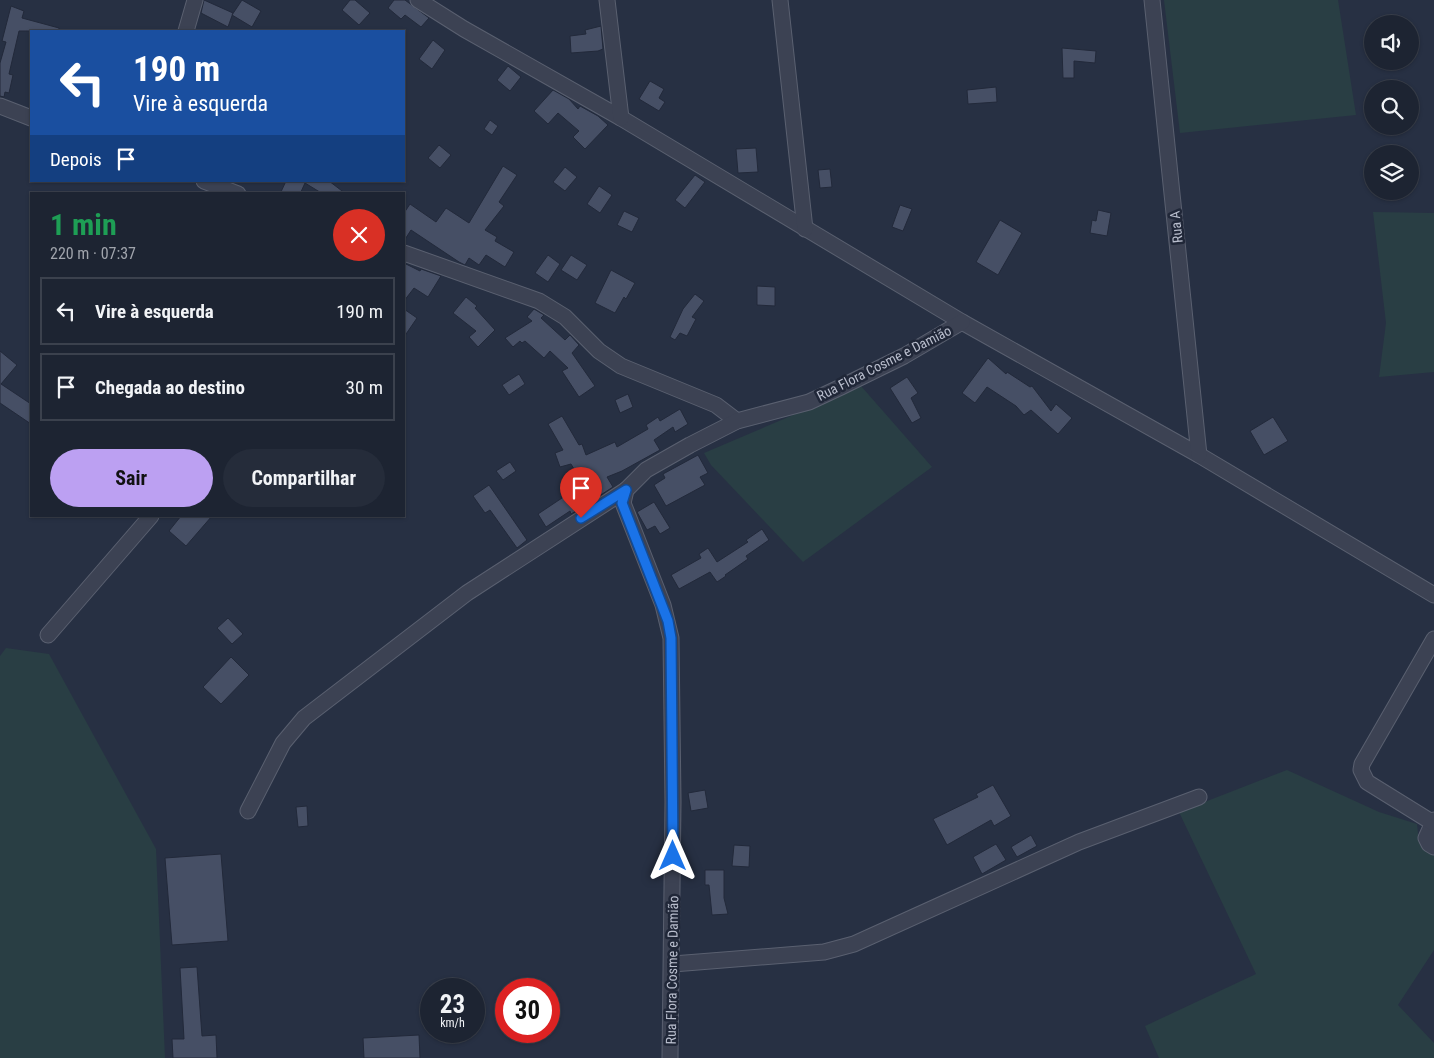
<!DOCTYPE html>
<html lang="pt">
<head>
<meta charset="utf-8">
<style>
  body { margin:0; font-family:"Roboto Condensed",sans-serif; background:#252c3a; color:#f1f3f6; height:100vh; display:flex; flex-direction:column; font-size:19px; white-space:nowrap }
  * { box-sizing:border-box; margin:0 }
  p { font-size:16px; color:#a0a4ac }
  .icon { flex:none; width:28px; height:28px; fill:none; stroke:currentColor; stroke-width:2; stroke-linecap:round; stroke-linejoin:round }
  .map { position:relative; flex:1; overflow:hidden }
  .sheet { position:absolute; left:30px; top:192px; width:375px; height:325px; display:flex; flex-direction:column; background:#1d2432; border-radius:0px; box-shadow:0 1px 4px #0004,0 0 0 1px #3b414d }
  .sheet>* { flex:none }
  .top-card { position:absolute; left:30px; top:30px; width:375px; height:152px; border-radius:0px; box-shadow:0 1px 4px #0004,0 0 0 1px #3b414d; background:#1a4fa0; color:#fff; overflow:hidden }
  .buttons { position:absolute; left:1364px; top:15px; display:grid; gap:10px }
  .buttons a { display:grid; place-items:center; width:55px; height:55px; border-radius:50%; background:#1d2432; box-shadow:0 1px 4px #0004,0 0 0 1px #3b414d; font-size:25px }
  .speed { position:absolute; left:420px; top:978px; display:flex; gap:10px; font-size:25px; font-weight:700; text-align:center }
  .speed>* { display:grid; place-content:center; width:65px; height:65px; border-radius:50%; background:#1d2432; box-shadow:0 1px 4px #0004,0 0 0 1px #3b414d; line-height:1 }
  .speed small { font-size:12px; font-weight:400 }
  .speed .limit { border:8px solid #d22; background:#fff; color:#111 }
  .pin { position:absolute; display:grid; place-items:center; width:42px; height:42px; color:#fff; margin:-51px -21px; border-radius:50% 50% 50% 0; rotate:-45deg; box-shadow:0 0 5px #0007 }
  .pin .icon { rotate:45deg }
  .me { position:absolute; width:55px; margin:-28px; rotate:0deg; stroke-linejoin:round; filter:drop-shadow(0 0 4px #0008) }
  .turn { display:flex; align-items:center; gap:18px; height:105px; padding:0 20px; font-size:22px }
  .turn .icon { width:65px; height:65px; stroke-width:2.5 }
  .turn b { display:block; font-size:35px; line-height:42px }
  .then { display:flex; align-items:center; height:48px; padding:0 20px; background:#0003; gap:10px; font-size:19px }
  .round { display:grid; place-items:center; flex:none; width:52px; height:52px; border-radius:26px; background:#252c3a }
  .headline { display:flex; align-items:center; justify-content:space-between; height:85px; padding:0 20px }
  h1 { font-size:30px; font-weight:700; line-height:38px; color:#1e9e55 }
  .button { display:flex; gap:10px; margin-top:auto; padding:10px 20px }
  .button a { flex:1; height:58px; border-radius:30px; background:#bca0f2; color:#111; font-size:20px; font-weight:700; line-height:58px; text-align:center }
  .button a+a { background:#252c3a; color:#f1f3f6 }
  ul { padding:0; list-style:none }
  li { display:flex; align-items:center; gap:15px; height:68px; margin:0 10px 8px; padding:0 10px; border:2px solid #3b414d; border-radius:0px }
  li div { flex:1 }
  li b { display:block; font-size:19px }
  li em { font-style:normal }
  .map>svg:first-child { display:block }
  .green { fill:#293e44 }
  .building { fill:#464f65; stroke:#22293a }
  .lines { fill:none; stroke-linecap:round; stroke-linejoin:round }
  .minor-casing { stroke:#5a6070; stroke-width:17 }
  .minor { stroke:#3c4253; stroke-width:15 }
  .route-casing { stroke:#114b97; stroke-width:12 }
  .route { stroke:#1a73e8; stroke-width:9 }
  .labels { text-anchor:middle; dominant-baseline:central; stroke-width:5; stroke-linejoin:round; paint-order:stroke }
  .street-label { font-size:14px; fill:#b9becd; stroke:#202738 }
</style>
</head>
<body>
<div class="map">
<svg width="1434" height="1058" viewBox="0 0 1434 1058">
  <rect width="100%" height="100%" fill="#273043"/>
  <g class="green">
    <path d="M1164 0H1338L1356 115 1180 133Z"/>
    <path d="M1373 212 1434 213V372L1379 377 1386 323Z"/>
    <path d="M861 386 932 467 803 562 711 465 704 453Z"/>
    <path d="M6 648 49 654 156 849 165 1058H0V656Z"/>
    <path d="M1287 770 1379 812 1417 824 1419 843 1434 822V950L1398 1005 1434 1043V1058H1159L1145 1026 1256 974 1179 812Z"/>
  </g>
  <g class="building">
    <path d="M204 0 233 13 228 27 201 13Z"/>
    <path d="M242 0 261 11 252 27 232 15Z"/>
    <path d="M350 0H355L370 13 359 25 342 10Z"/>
    <path d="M394 0H405L429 18 421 27 405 15 401 19 388 8Z"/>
    <path d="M11 6 24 11 22 18 59 28V31H19L9 74 13 75 9 93 5 92 4 97 0 96V63L6 42 2 41Z"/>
    <path d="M601 26 603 49 598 51 571 53 570 36 586 34 585 30Z"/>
    <path d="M433 40 445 50 432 69 419 59Z"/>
    <path d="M1062 48 1096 51 1095 63 1074 61V78H1063Z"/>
    <path d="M508 66 521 77 510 91 497 80Z"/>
    <path d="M650 81 664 89 659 98 665 102 659 111 639 99Z"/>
    <path d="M996 87 997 102 968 104 967 90Z"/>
    <path d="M553 90 569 99 578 109 580 106 598 116 608 125 585 149 573 137 579 131 558 113 548 124 534 111Z"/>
    <path d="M490 120 498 126 492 135 484 129Z"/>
    <path d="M439 145 451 155 440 168 428 158Z"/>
    <path d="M756 148 758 172 738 173 736 149Z"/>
    <path d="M503 166 517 175 499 202 504 206 485 230 497 237 495 241 514 252 505 267 486 255 479 265 469 258 465 265 459 262 411 230 404 241V213L410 204 436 222 446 208 469 223Z"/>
    <path d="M565 167 577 177 565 191 553 182Z"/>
    <path d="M830 169 832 187 820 188 818 170Z"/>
    <path d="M695 175 705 182 685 208 675 200Z"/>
    <path d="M286 181H329L346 194H323L305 183 300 194H280Z"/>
    <path d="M599 186 612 195 600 213 587 204Z"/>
    <path d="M900 205 912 209 903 231 892 227Z"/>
    <path d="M1098 210 1111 213 1107 236 1090 233 1092 220 1096 221Z"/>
    <path d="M624 211 639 218 632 232 617 225Z"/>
    <path d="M1000 220 1022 233 998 275 976 262Z"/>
    <path d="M548 255 560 264 548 282 535 273Z"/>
    <path d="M571 255 587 265 577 280 561 270Z"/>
    <path d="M404 263 420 271 421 269 441 276 428 297 414 288 404 301Z"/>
    <path d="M611 270 635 283 626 299 624 297 615 313 595 303Z"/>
    <path d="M757 286 775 287V306L757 305Z"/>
    <path d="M695 294 704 301 692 317 696 319 687 336 680 333 675 340 670 337 683 309Z"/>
    <path d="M466 297 477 306 475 308 495 330 478 347 469 337 476 331 453 313Z"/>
    <path d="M404 309 417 318 404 337Z"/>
    <path d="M534 309 544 315 541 318 565 340 570 335 579 345 572 353 595 386 579 397 562 371 568 368 550 351 544 358 525 341 522 343 520 341 513 347 505 338 532 321 527 317Z"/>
    <path d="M0 351 17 365 1 384 31 404V424L0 403Z"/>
    <path d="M988 358 1006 374 1007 372 1030 387 1032 386 1051 411 1056 404 1072 418 1058 434 1031 410 1024 415 1016 406 987 387 975 403 962 393Z"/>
    <path d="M519 374 525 384 509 395 502 385Z"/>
    <path d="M907 377 918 393 911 398 921 418 912 423 890 388Z"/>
    <path d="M628 394 633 407 620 413 615 400Z"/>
    <path d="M680 409 688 424 675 432 673 427 654 440 660 450 622 471 607 477 613 487 576 511 571 514 570 511 546 527 538 514 562 498 561 496 583 484 571 464 560 467 555 453 563 450 548 424 562 416 579 445 582 444 586 455 615 442 617 447 648 429 646 425 658 417 660 421Z"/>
    <path d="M1273 417 1288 441 1264 455 1250 431Z"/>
    <path d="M698 455 708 473 700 477 705 485 666 506 654 485 665 478 663 474Z"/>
    <path d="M510 462 516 471 503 480 496 471Z"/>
    <path d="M489 485 527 540 517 548 490 510 485 513 473 496Z"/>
    <path d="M654 502 670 528 660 534 655 526 647 530 637 512Z"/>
    <path d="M181 516H212L186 546 169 531Z"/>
    <path d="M762 529 769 540 746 556 748 559 725 575 726 576 717 582 710 572 679 589 671 575 701 558 699 554 708 548 717 562 748 542 746 540Z"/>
    <path d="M228 618 243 634 232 644 217 628Z"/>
    <path d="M231 657 249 675 221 704 203 687Z"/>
    <path d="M993 785 1011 816 994 826 991 820 947 845 933 819 978 797 976 794Z"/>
    <path d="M705 790 708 808 691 811 688 793Z"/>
    <path d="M307 806 308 826 298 827 296 807Z"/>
    <path d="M1031 835 1037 846 1017 857 1011 847Z"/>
    <path d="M996 844 1006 860 982 874 973 857Z"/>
    <path d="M734 845 750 846 749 867 732 866Z"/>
    <path d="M221 854 228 941 172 945 165 858Z"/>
    <path d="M705 870H724V898L728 914 712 915 709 885H705Z"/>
    <path d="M197 967 202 1036 216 1035 217 1058H173L172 1039H184L180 968Z"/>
    <path d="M419 1035 420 1058H364L363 1038Z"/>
  </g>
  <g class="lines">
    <defs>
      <g id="minor">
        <path d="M418 0 464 29 621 118 962 322 1199 455 1434 595"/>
        <path d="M607 0 621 118"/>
        <path d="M780 0 805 229"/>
        <path d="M1152 0 1199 455"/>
        <path d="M186 31 195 0"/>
        <path d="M0 106 31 118"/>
        <path d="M204 181 238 194"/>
        <path d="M404 253 539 301 565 317 599 351 621 366 716 405 737 421"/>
        <path d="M48 635 151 516"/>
        <path d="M248 811 283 743 304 718 467 593 626 490"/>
        <path d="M1434 820 1426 838 1429 844 1434 847"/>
        <path d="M1433 823 1367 782 1361 770 1362 764 1434 639"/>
        <path d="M673 964 824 952 854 944 1079 842 1199 797"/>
        <path d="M670 1058 673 802 671 638 663 605 623 503 626 490 646 470 690 445 737 421 809 402 841 387 904 356 962 322"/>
      </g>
    </defs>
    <use href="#minor" class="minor-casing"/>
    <use href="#minor" class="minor"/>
  </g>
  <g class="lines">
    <defs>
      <path id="route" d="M581 518 626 490 622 503 668 621 671 638 673 856"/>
    </defs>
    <use href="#route" class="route-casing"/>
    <use href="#route" class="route"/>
  </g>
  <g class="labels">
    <g class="street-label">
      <text transform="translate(1176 227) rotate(-96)">Rua A</text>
      <text transform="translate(884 363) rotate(-27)">Rua Flora Cosme e Damião</text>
      <text transform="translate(672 970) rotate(-89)">Rua Flora Cosme e Damião</text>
    </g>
  </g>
</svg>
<div class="buttons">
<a><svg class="icon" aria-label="sound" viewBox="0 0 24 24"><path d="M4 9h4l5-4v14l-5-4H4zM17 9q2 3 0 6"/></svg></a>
<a><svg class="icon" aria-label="search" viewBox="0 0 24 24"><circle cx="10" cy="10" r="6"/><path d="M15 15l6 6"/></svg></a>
<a><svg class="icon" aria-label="layers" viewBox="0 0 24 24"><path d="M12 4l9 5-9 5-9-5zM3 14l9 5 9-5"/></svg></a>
</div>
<div class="speed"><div>23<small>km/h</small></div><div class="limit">30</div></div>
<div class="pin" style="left:581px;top:518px;background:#d93025"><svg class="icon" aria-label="arrive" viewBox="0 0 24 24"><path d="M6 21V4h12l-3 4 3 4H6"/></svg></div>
<svg class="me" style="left:673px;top:856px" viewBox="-20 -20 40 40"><path d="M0-17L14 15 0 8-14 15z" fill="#1a73e8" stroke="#fff" stroke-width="4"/></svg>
<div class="top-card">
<div class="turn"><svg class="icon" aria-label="left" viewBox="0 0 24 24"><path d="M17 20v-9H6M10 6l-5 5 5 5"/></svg><div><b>190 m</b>Vire à esquerda</div></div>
<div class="then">Depois<svg class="icon" aria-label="arrive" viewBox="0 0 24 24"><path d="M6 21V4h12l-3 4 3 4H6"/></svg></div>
</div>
<section class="sheet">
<div class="headline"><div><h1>1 min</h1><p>220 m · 07:37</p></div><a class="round" style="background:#d93025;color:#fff"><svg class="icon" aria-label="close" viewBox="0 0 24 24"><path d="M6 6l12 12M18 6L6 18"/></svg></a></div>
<ul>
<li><svg class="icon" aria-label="left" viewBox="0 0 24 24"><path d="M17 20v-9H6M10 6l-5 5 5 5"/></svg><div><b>Vire à esquerda</b></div><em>190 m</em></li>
<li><svg class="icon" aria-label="arrive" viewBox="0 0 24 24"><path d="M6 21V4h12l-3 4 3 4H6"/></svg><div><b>Chegada ao destino</b></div><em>30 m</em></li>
</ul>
<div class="button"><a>Sair</a><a>Compartilhar</a></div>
</section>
</div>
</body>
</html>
